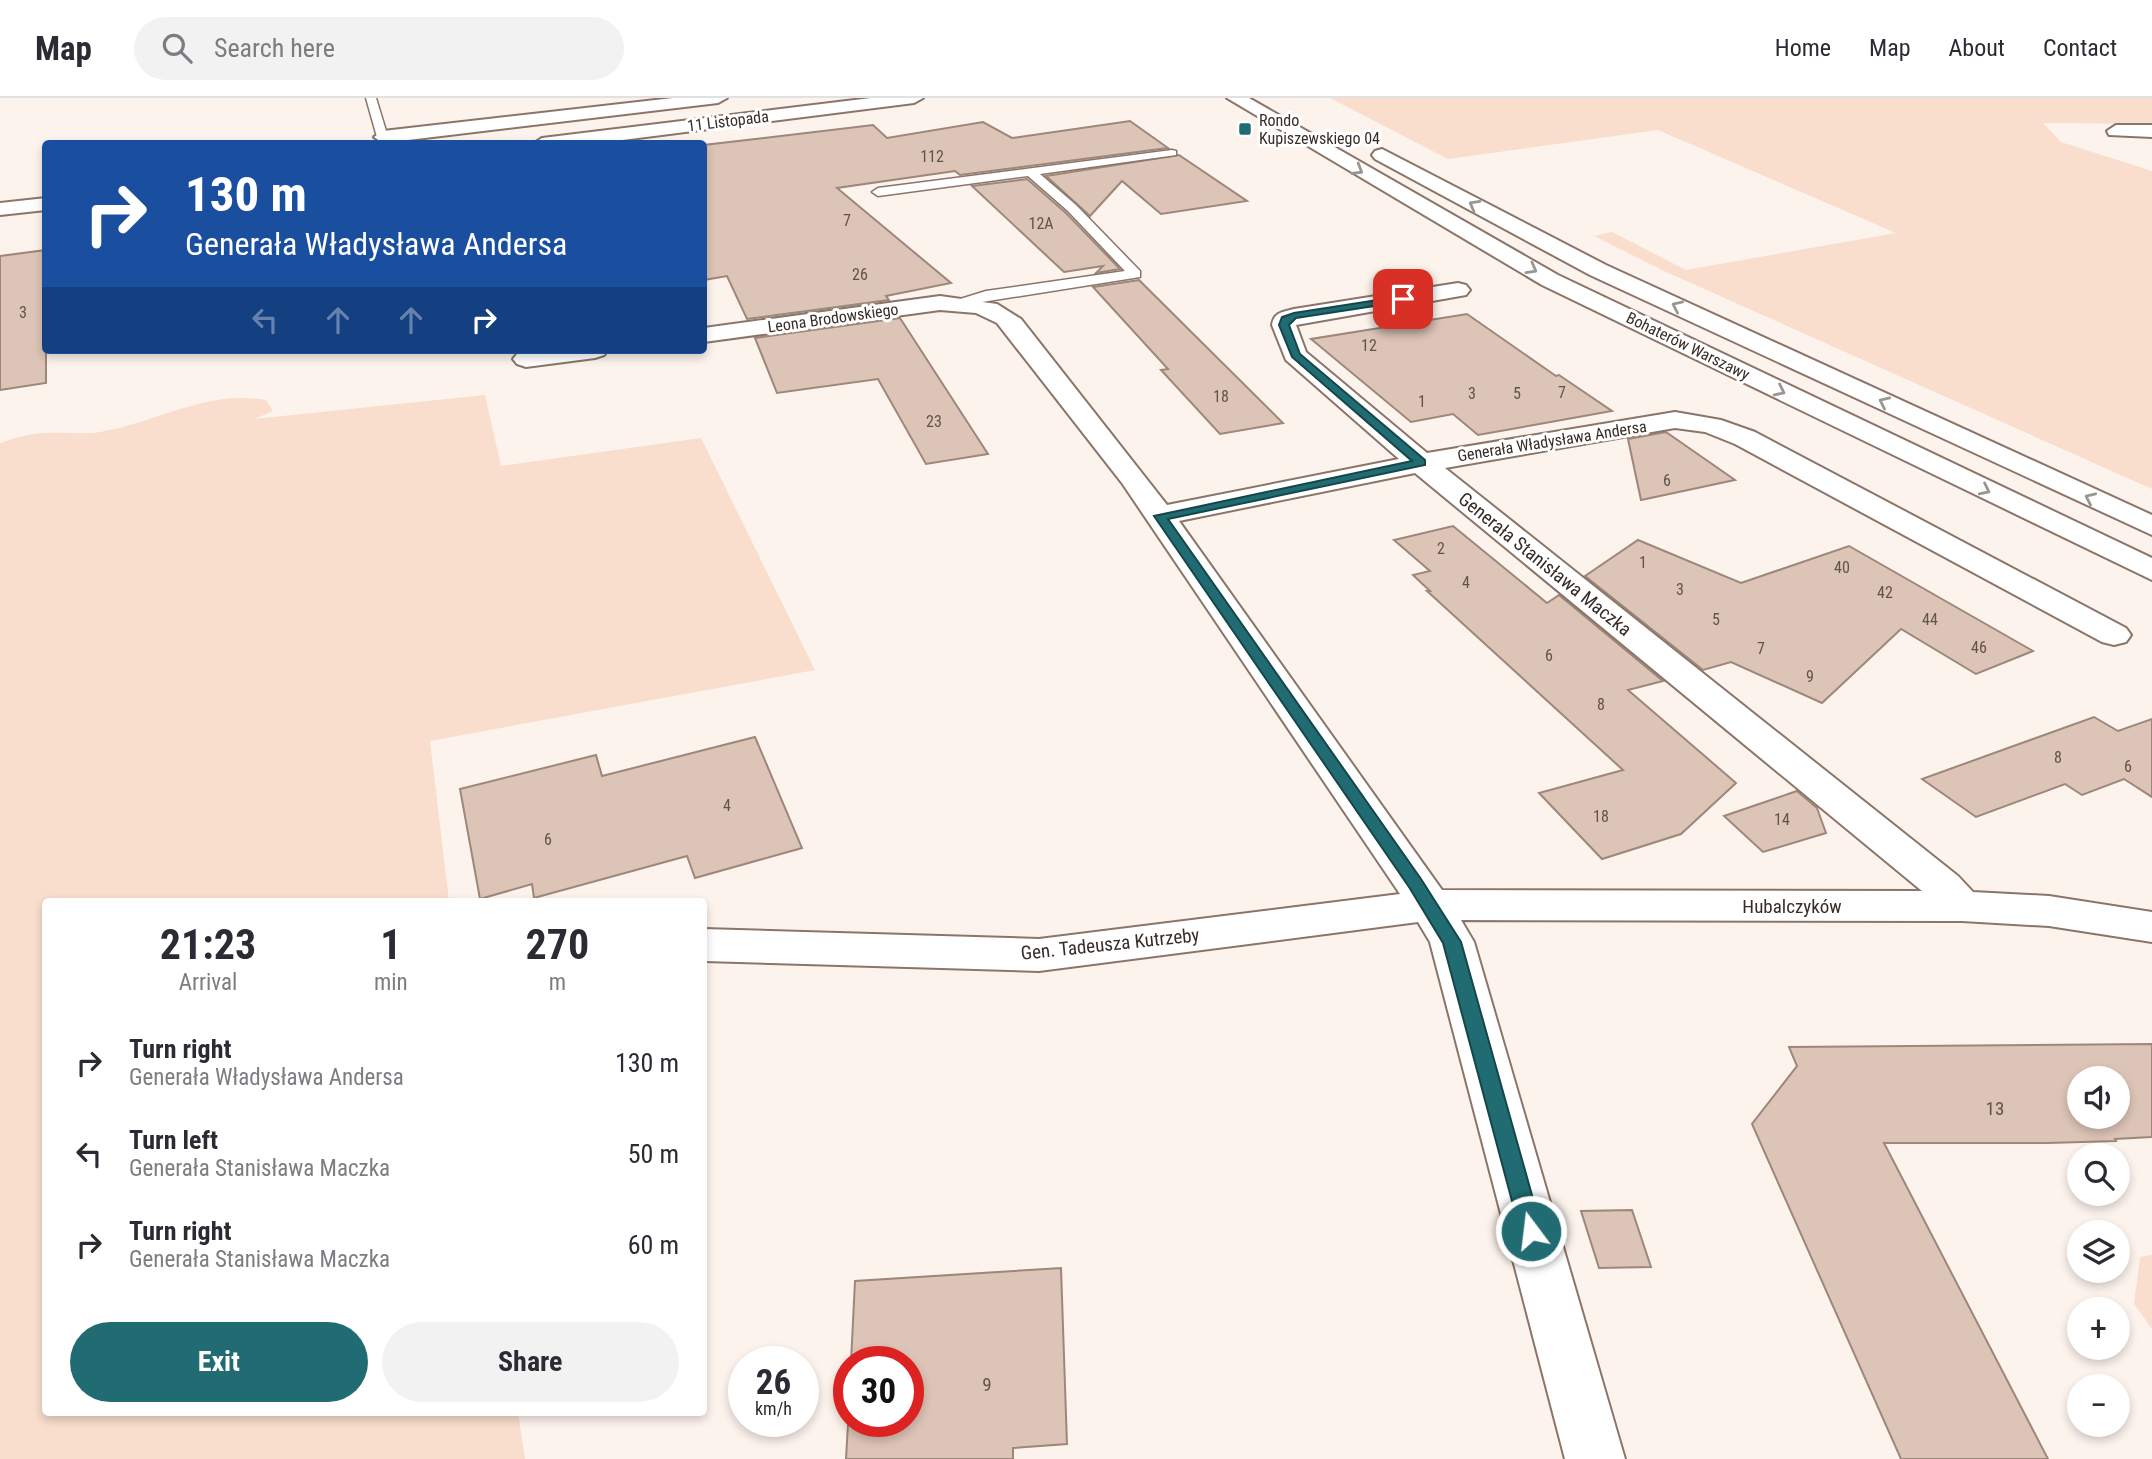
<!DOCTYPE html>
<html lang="en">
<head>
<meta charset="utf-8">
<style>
  body { margin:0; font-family:"Roboto Condensed",sans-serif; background:#f2f2f3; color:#2b2b33; height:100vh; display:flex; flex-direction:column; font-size:26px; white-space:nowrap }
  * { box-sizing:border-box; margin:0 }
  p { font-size:23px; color:#7c7c81 }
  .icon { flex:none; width:38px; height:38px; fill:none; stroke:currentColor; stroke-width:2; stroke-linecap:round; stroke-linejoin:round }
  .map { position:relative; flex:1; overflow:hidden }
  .panel { position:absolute; left:42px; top:800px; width:665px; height:518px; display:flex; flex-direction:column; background:#fff; border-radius:7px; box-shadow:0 4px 10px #0003 }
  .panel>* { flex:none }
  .guide { position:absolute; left:42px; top:42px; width:665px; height:214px; border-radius:7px; box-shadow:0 4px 10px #0003; background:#1a4fa0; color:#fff; overflow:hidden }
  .controls { position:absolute; left:2067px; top:968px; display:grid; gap:14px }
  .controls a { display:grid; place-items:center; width:63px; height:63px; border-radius:50%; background:#fff; box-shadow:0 4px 10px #0003; font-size:35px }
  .speed { position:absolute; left:728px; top:1248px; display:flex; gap:14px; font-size:35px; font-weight:700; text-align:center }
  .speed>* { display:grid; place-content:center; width:91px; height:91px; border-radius:50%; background:#fff; box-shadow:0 4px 10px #0003; line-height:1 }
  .speed small { font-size:18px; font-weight:400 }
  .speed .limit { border:10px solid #d22; background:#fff; color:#111 }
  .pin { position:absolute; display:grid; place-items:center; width:60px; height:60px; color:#fff; margin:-30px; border-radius:14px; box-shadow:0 4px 10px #0006 }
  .me { position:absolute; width:77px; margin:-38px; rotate:345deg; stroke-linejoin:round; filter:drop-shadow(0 0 5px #0008) }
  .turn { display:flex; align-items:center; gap:24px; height:147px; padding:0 28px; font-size:32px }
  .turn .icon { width:91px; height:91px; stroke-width:2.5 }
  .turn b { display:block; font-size:49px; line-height:60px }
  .lanes { display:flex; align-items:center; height:66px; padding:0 28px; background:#0003; justify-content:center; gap:35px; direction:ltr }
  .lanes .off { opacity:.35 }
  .eta { display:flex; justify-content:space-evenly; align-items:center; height:119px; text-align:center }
  .eta b { font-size:42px; font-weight:700; line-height:49px }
  .cta { display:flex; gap:14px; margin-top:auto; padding:14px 28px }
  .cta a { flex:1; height:80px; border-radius:42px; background:#216c72; color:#fff; font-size:28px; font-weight:700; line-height:80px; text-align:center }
  .cta a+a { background:#f2f2f3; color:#2b2b33 }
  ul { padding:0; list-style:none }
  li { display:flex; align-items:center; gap:21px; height:91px; padding:0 28px }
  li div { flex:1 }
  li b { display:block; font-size:26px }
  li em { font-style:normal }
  header { display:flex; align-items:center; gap:42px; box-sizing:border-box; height:98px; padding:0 35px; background:#fff; border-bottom:2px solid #e1e1e2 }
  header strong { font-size:33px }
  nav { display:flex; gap:38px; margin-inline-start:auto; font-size:24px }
  .search { width:490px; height:63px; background:#f2f2f3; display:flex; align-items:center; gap:18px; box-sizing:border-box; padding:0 24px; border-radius:38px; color:#7c7c81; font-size:26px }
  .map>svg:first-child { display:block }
  .green { fill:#f9ddcd }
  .building { fill:#dcc4b6; stroke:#9d877a; stroke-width:2; fill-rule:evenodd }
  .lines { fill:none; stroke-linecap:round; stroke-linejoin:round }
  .service-casing { stroke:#8b7569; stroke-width:3 }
  .minor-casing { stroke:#8b7569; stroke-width:4 }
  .secondary-casing { stroke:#8b7569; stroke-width:4 }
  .service { fill:#fff; fill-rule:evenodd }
  .minor { fill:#fff; fill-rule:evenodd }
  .secondary { fill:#fff; fill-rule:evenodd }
  .oneway { stroke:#9a9694 }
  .route { fill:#216c72; stroke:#15464a; stroke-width:2 }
  .poi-dot { fill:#216c72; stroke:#fff; stroke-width:2.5 }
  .labels { text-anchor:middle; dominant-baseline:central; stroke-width:6; stroke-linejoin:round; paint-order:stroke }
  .far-poi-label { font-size:16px; fill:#362d28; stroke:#fff; text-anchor:start }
  .far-street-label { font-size:16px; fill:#362d28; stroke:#fff }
  .number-label { font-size:16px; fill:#60534c }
  .street-label { font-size:19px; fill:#362d28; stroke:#fff }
  .near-number-label { font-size:19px; fill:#60534c }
</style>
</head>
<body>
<header>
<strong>Map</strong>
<div class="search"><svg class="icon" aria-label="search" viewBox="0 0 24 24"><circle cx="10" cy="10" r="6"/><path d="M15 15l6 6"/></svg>Search here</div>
<nav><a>Home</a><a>Map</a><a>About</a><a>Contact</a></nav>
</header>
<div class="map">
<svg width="2152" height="1361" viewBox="0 0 2152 1361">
  <rect width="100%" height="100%" fill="#fdf3ed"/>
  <g class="green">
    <path d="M1330 0H2152V26L2043 25 2061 44 2152 73V391L1664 173 1594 138 1612 134 1686 172 1896 135 1658 32 1448 61Z"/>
    <path d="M485 297 501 368 701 340 815 572 430 643 449 803H46V1314H518L525 1361H0V345C15 340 31 335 47 335 66 334 81 337 100 334 159 324 205 292 266 302L273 313 254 321Z"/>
    <path d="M2152 1157V1231L2134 1206 2140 1159Z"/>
  </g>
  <g class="building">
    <path d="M1130 23 1168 50 960 77 955 73 837 90 951 185 886 198 889 202 747 221 727 178 704 182V47L873 27 887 40 983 24 1012 40Z"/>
    <path d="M1179 57 1247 103 1161 116 1122 83 1090 118 1046 78Z"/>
    <path d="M1027 81 1066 115 1120 171 1096 175 1103 168 1064 174 972 88Z"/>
    <path d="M46 152V285L0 292V158Z"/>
    <path d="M1139 182 1283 325 1220 336 1161 272 1168 271 1093 189Z"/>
    <path d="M1467 216 1556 278 1559 277 1612 313 1478 337 1453 316 1411 324 1311 241Z"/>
    <path d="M900 220 988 356 926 366 878 281 777 295 755 240Z"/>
    <path d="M1666 334 1735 382 1641 402 1628 341Z"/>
    <path d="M1453 428 1547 505 1559 497 1663 583 1628 592 1736 685 1681 736 1602 761 1539 695 1623 672 1427 493H1430L1413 477 1430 473 1394 442Z"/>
    <path d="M1638 442 1741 485 1849 448 2033 553 1976 576 1901 531 1822 605 1731 564 1703 572 1585 478Z"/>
    <path d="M2094 619 2118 633 2152 621V699L2124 681 2082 697 2065 686 1976 719 1922 681Z"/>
    <path d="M755 639 802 750 695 780 687 758 534 800 532 786 480 801 460 691 596 657 602 678Z"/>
    <path d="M1797 693 1817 710 1826 735 1763 754 1724 718Z"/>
    <path d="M2152 946V1039L2115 1041 2116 1043 2048 1045H1884L2048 1361H1901L1752 1026 1797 968 1789 949ZM2079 980H2118V1018H2079Z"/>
    <path d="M1632 1112 1651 1169 1599 1170 1581 1113Z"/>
    <path d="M1061 1170 1067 1346 1013 1350V1361H846L849 1308V1323H908V1264H851L855 1183Z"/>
  </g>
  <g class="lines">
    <defs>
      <g id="service">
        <path d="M366 0H376L390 46H379Z"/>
        <path d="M1172 52 1176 53V57L1040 76 1076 107 1140 173V179L957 208V202L986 193 1125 173 1068 113 1028 78 878 98 872 94 878 90Z"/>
      </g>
      <g id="minor">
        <path d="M673 0H727L718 5 383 45 374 39 383 33Z"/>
        <path d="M2116 27H2152V39L2109 37 2107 33Z"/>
        <path d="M1458 185 1466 187 1470 192 1466 197 1296 227 1306 254 1427 355 1675 314 1721 322 1755 334 2126 530 2131 537 2126 544 2114 547 2102 544 1735 346 1705 334 1675 330 1445 370 1958 778 1973 794 2049 798 2152 814V844L2049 828 1962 823 1461 822 1474 844 1625 1361H1565L1430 844 1418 824 1039 873 704 863V831L1039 841 1400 796 1122 385 997 225 976 215 940 212 704 244V230L940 198 997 206 1021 221 1167 407 1399 361 1286 262 1272 227C1274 214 1283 214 1294 211ZM1415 375 1922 793 1442 792 1179 423Z"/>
        <path d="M608 252 604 257 595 260 526 269 517 266 513 261 517 256 536 252Z"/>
      </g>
      <g id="secondary">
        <path d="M871 0H923L914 5 591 46H533L542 40Z"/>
        <path d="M1227 0H1249L1558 177 2152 460V482L1542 187Z"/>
        <path d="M1382 51 1606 167 2152 417V437L1590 177 1375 61 1372 57 1375 53Z"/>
        <path d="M46 100V112L0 117V105Z"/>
      </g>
    </defs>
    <use href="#service" class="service-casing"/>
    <use href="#minor" class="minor-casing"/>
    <use href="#secondary" class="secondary-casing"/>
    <use href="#service" class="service"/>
    <use href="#minor" class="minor"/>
    <use href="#secondary" class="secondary"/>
  </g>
  <defs><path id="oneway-chevron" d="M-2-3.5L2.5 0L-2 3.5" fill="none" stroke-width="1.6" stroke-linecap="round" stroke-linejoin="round" transform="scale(1.75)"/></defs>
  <g class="oneway">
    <use href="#oneway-chevron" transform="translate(1358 72) rotate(31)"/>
    <use href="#oneway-chevron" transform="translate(1474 107) rotate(-151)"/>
    <use href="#oneway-chevron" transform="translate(1532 171) rotate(29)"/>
    <use href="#oneway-chevron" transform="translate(1677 208) rotate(-155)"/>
    <use href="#oneway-chevron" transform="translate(1780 293) rotate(26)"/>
    <use href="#oneway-chevron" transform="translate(1884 304) rotate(-155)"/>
    <use href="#oneway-chevron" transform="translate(1985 392) rotate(26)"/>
    <use href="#oneway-chevron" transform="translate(2090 400) rotate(-155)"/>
  </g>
  <path class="route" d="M1403 198 1407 203 1296 220 1289 227 1300 256 1425 362V367L1168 421 1421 781 1461 844 1542 1133 1539 1140 1531 1143 1523 1140 1520 1133 1443 845 1409 789 1154 418 1412 363 1292 259 1279 227 1282 219 1294 215Z"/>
  <rect class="poi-dot" x="1238" y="24" width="14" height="14" rx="3.5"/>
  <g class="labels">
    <g class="far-poi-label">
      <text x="1259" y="22">Rondo<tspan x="1259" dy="18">Kupiszewskiego 04</tspan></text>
    </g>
    <g class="far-street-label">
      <text transform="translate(728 23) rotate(-7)">11 Listopada</text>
      <text transform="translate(833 220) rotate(-8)">Leona Brodowskiego</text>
      <text transform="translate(1688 248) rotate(26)">Bohaterów Warszawy</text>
      <text transform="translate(1552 343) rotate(-9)">Generała Władysława Andersa</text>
    </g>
    <g class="number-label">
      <text x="932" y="58">112</text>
      <text x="847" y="122">7</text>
      <text x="1041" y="125">12A</text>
      <text x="860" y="176">26</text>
      <text x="23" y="214">3</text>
      <text x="1369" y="247">12</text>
      <text x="1562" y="294">7</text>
      <text x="1472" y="295">3</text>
      <text x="1517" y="295">5</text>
      <text x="1221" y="298">18</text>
      <text x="1422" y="303">1</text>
      <text x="934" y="323">23</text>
      <text x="1667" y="382">6</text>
      <text x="1441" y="450">2</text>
      <text x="1643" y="464">1</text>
      <text x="1842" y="469">40</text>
      <text x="1466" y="484">4</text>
      <text x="1680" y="491">3</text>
      <text x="1885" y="494">42</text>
      <text x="1716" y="521">5</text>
      <text x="1930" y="521">44</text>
      <text x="1979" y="549">46</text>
      <text x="1761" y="550">7</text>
      <text x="1549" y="557">6</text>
      <text x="1810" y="578">9</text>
      <text x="1601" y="606">8</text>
      <text x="2058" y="659">8</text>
      <text x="2128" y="668">6</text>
      <text x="727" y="707">4</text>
      <text x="1601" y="718">18</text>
      <text x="1782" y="721">14</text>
      <text x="548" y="741">6</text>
    </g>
    <g class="street-label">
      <text transform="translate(1545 466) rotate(39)">Generała Stanisława Maczka</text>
      <text x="1792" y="808">Hubalczyków</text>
      <text transform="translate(1110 846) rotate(-6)">Gen. Tadeusza Kutrzeby</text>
    </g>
    <g class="near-number-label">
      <text x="1995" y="1010">13</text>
      <text x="987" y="1286">9</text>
    </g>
  </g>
</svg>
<div class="controls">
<a><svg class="icon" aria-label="sound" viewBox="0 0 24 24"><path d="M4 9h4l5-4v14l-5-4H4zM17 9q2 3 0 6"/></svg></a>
<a><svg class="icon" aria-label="search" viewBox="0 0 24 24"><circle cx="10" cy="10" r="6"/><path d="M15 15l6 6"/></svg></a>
<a><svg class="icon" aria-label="layers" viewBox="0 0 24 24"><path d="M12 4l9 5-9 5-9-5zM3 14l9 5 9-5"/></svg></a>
<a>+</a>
<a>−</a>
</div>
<div class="speed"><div>26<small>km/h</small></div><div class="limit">30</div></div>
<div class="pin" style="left:1403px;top:201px;background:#d93025"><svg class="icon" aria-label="arrive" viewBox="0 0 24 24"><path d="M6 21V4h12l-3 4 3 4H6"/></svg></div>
<svg class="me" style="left:1531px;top:1133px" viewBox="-20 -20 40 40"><circle r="17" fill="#216c72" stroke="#fff" stroke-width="3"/><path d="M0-11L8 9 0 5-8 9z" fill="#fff"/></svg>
<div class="guide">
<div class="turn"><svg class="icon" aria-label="right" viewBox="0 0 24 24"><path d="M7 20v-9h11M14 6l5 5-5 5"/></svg><div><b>130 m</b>Generała Władysława Andersa</div></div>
<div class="lanes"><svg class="icon off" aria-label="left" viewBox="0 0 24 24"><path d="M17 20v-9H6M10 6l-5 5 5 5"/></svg><svg class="icon off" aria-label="ahead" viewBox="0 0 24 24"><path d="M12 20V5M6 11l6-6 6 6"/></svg><svg class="icon off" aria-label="ahead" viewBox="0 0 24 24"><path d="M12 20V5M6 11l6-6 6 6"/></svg><svg class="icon" aria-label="right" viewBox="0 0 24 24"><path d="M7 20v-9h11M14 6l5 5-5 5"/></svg></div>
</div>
<section class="panel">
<div class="eta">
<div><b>21:23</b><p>Arrival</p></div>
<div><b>1</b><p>min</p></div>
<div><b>270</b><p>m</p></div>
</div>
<ul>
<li><svg class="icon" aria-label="right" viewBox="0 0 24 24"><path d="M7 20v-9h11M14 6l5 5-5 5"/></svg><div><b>Turn right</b><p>Generała Władysława Andersa</p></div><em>130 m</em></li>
<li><svg class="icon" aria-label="left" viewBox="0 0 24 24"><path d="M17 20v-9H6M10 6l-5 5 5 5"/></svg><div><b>Turn left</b><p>Generała Stanisława Maczka</p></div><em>50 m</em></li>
<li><svg class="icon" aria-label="right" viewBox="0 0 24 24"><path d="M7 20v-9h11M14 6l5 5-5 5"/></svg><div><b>Turn right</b><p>Generała Stanisława Maczka</p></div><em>60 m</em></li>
</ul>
<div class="cta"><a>Exit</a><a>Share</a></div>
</section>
</div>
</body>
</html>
